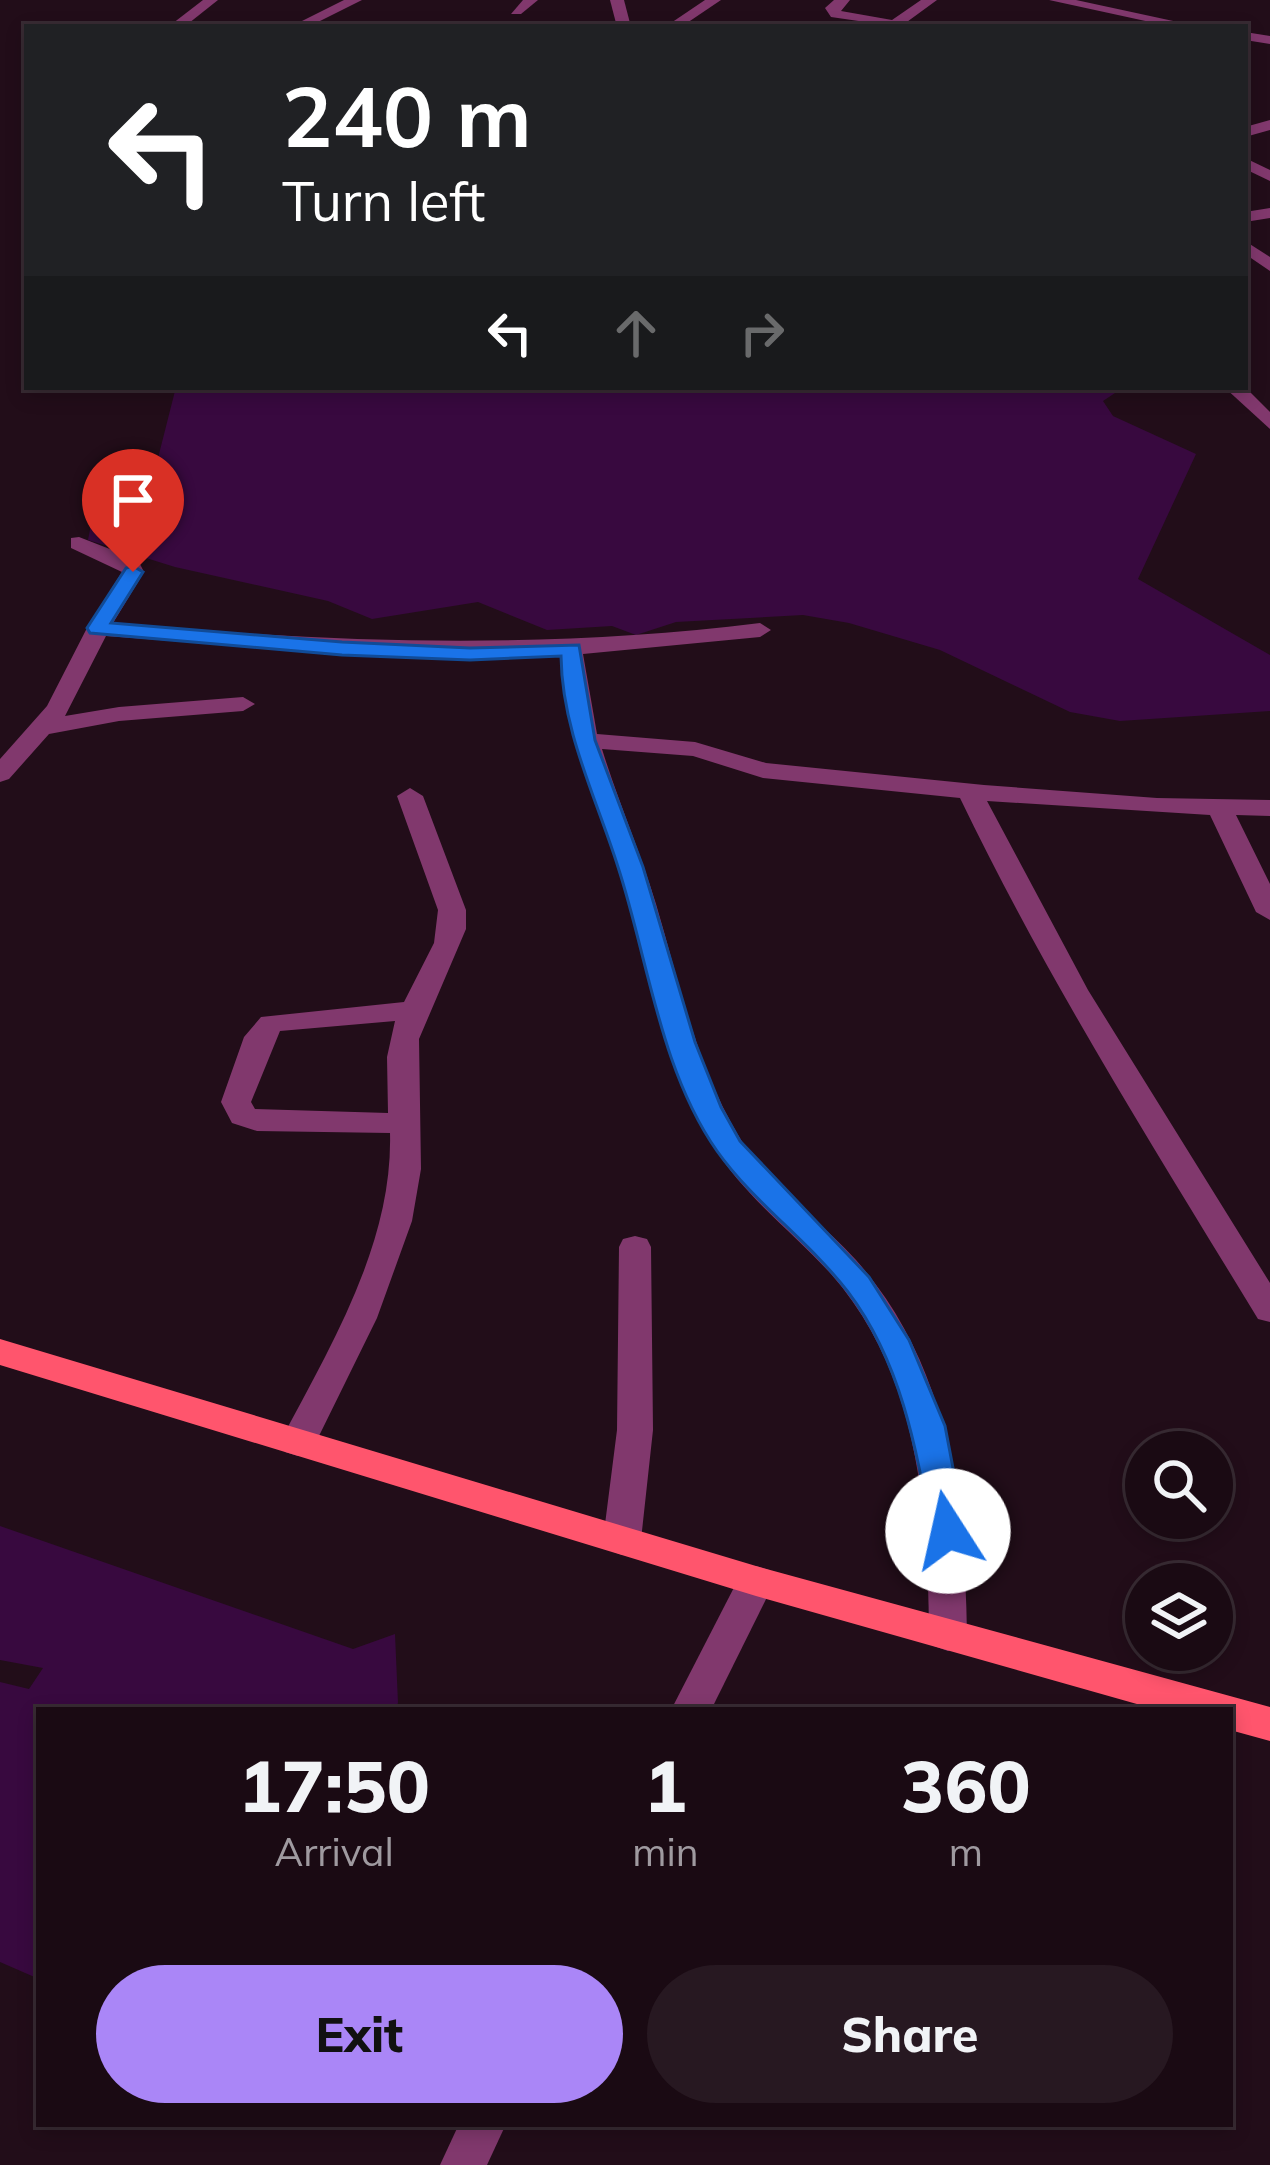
<!DOCTYPE html>
<html lang="en">
<head>
<meta charset="utf-8">
<style>
  body { margin:0; font-family:Mulish,sans-serif; background:#271821; color:#f1f3f6; height:100vh; display:flex; flex-direction:column; font-size:45px; white-space:nowrap }
  * { box-sizing:border-box; margin:0 }
  p { font-size:39px; color:#9f9aa0 }
  .icon { flex:none; width:66px; height:66px; fill:none; stroke:currentColor; stroke-width:2; stroke-linecap:round; stroke-linejoin:round }
  .map { position:relative; flex:1; overflow:hidden }
  .panel { position:absolute; left:36px; top:1707px; width:1197px; height:420px; display:flex; flex-direction:column; background:#1a0a13; border-radius:0px; box-shadow:0 6px 18px #0003,0 0 0 3px #382b33 }
  .panel>* { flex:none }
  .banner { position:absolute; left:24px; top:24px; width:1224px; height:366px; border-radius:0px; box-shadow:0 6px 18px #0003,0 0 0 3px #382b33; background:#202124; color:#fff; overflow:hidden }
  .fabs { position:absolute; left:1125px; top:1431px; display:grid; gap:24px }
  .fabs a { display:grid; place-items:center; width:108px; height:108px; border-radius:50%; background:#1a0a13; box-shadow:0 6px 18px #0003,0 0 0 3px #382b33; font-size:60px }
  .pin { position:absolute; display:grid; place-items:center; width:102px; height:102px; color:#fff; margin:-123px -51px; border-radius:50% 50% 50% 0; rotate:-45deg; box-shadow:0 0 12px #0007 }
  .pin .icon { rotate:45deg }
  .me { position:absolute; width:132px; margin:-66px; rotate:350deg; stroke-linejoin:round; filter:drop-shadow(0 0 9px #0008) }
  .turn { display:flex; align-items:center; gap:42px; height:252px; padding:0 60px; font-size:54px }
  .turn .icon { width:156px; height:156px; stroke-width:2.5 }
  .turn b { display:block; font-size:84px; line-height:102px }
  .lanes { display:flex; align-items:center; height:114px; padding:0 60px; background:#0003; justify-content:center; gap:60px; direction:ltr }
  .lanes .off { opacity:.35 }
  .eta { display:flex; justify-content:space-evenly; align-items:center; height:204px; text-align:center }
  .eta b { font-size:72px; font-weight:800; line-height:84px }
  .action { display:flex; gap:24px; margin-top:auto; padding:24px 60px }
  .action a { flex:1; height:138px; border-radius:72px; background:#aa86f7; color:#111; font-size:48px; font-weight:800; line-height:138px; text-align:center }
  .action a+a { background:#271821; color:#f1f3f6 }
  .map>svg:first-child { display:block }
  .water { fill:#38093f }
  .lines { fill:none; stroke-linecap:round; stroke-linejoin:round }
  .minor { fill:#81386d; fill-rule:evenodd }
  .major { fill:#ff556d; fill-rule:evenodd }
  .route { fill:#1a73e8; stroke:#114b97; stroke-width:3 }
</style>
</head>
<body>
<div class="map">
<svg width="1270" height="2165" viewBox="0 0 1270 2165">
  <rect width="100%" height="100%" fill="#220d19"/>
  <g class="water">
    <path d="M176 387H1124L1103 401 1113 416 1196 454 1138 579 1270 655V711L1120 721 1070 712 940 650 849 623 803 615 676 622 636 635 612 626 547 630 478 602 372 619 328 601 175 567 88 540 93 514 158 458Z"/>
    <path d="M0 1526 353 1649 395 1634 398 1703 394 1710H39V1979L0 1962V1682L29 1689 43 1668 0 1660Z"/>
  </g>
  <g class="lines">
    <g class="minor">
      <path d="M203 0H218L184 27H168Z"/>
      <path d="M344 0H362L308 27H290Z"/>
      <path d="M523 0H538L521 14H511Z"/>
      <path d="M610 0H624L631 27H617Z"/>
      <path d="M705 0H721L681 27H665Z"/>
      <path d="M834 0H850L841 11 892 20 921 0H937L900 27 831 17 825 8Z"/>
      <path d="M1049 0H1076L1201 27H1173Z"/>
      <path d="M1245 32 1270 36V44L1245 40Z"/>
      <path d="M1270 120V130L1245 137V127Z"/>
      <path d="M1245 158 1270 170V181L1245 169Z"/>
      <path d="M1270 208V218L1245 222V212Z"/>
      <path d="M1245 241 1270 257V271L1245 254Z"/>
      <path d="M1224 387H1245L1270 412V429Z"/>
      <path d="M79 537 138 560 144 572 113 623C330 643 543 650 760 623L771 630 760 637 583 654 597 734 695 742 766 763 984 785 1157 798 1270 800V816L1236 815 1270 884V920L1256 912 1210 815 987 801 1088 990 1270 1283V1322L1258 1319C1154 1148 1047 979 960 798L763 778 693 756 602 749C618 801 640 851 656 904 679 982 696 1064 738 1135 767 1185 818 1218 856 1260 949 1365 965 1501 967 1635L962 1646 948 1651 934 1646 929 1635C928 1508 919 1374 831 1274 792 1231 745 1197 714 1147 662 1064 647 964 619 872 596 798 566 733 560 655L347 654 106 636 65 716 119 707 243 697 255 704 243 711 119 721 49 734 9 779 0 782V759L47 706 87 628 122 572 71 548V538Z"/>
      <path d="M410 788 423 796 466 910V929L419 1039 421 1169 412 1221 377 1318 316 1442 311 1452 298 1456 285 1452 280 1442C330 1347 393 1244 390 1133L257 1131 232 1123 221 1102 244 1037 261 1017 404 1002 434 943 438 910 397 796ZM395 1021 387 1057 388 1113 255 1109 251 1102 280 1031Z"/>
      <path d="M635 1236 647 1239 651 1247 653 1430 641 1540 635 1550 622 1555 609 1550 603 1540 617 1430 619 1247 623 1239Z"/>
      <path d="M756 1566 769 1570 775 1581 711 1710H671L743 1570Z"/>
      <path d="M459 2124H506L487 2165H440Z"/>
    </g>
    <path class="major" d="M0 1339 756 1566 1270 1707V1741L1230 1730V1710H1158L756 1596 0 1365Z"/>
  </g>
  <path class="route" d="M133 566 143 572 111 623 342 642 470 648 579 645 595 740 643 867 695 1042 721 1107 740 1141 869 1277 909 1340 945 1426 965 1531 960 1540 948 1544 936 1540 931 1531C916 1447 901 1362 848 1292 809 1241 754 1203 717 1151 660 1070 648 959 618 867 596 797 562 731 561 656L470 660 342 655 90 633 87 628 126 568Z"/>
</svg>
<div class="fabs">
<a><svg class="icon" aria-label="search" viewBox="0 0 24 24"><circle cx="10" cy="10" r="6"/><path d="M15 15l6 6"/></svg></a>
<a><svg class="icon" aria-label="layers" viewBox="0 0 24 24"><path d="M12 4l9 5-9 5-9-5zM3 14l9 5 9-5"/></svg></a>
</div>
<div class="pin" style="left:133px;top:572px;background:#d93025"><svg class="icon" aria-label="arrive" viewBox="0 0 24 24"><path d="M6 21V4h12l-3 4 3 4H6"/></svg></div>
<svg class="me" style="left:948px;top:1531px" viewBox="-20 -20 40 40"><circle r="19" fill="#fff"/><path d="M0-13L10 11 0 6-10 11z" fill="#1a73e8"/></svg>
<div class="banner">
<div class="turn"><svg class="icon" aria-label="left" viewBox="0 0 24 24"><path d="M17 20v-9H6M10 6l-5 5 5 5"/></svg><div><b>240 m</b>Turn left</div></div>
<div class="lanes"><svg class="icon" aria-label="left" viewBox="0 0 24 24"><path d="M17 20v-9H6M10 6l-5 5 5 5"/></svg><svg class="icon off" aria-label="ahead" viewBox="0 0 24 24"><path d="M12 20V5M6 11l6-6 6 6"/></svg><svg class="icon off" aria-label="right" viewBox="0 0 24 24"><path d="M7 20v-9h11M14 6l5 5-5 5"/></svg></div>
</div>
<section class="panel">
<div class="eta">
<div><b>17:50</b><p>Arrival</p></div>
<div><b>1</b><p>min</p></div>
<div><b>360</b><p>m</p></div>
</div>
<div class="action"><a>Exit</a><a>Share</a></div>
</section>
</div>
</body>
</html>
